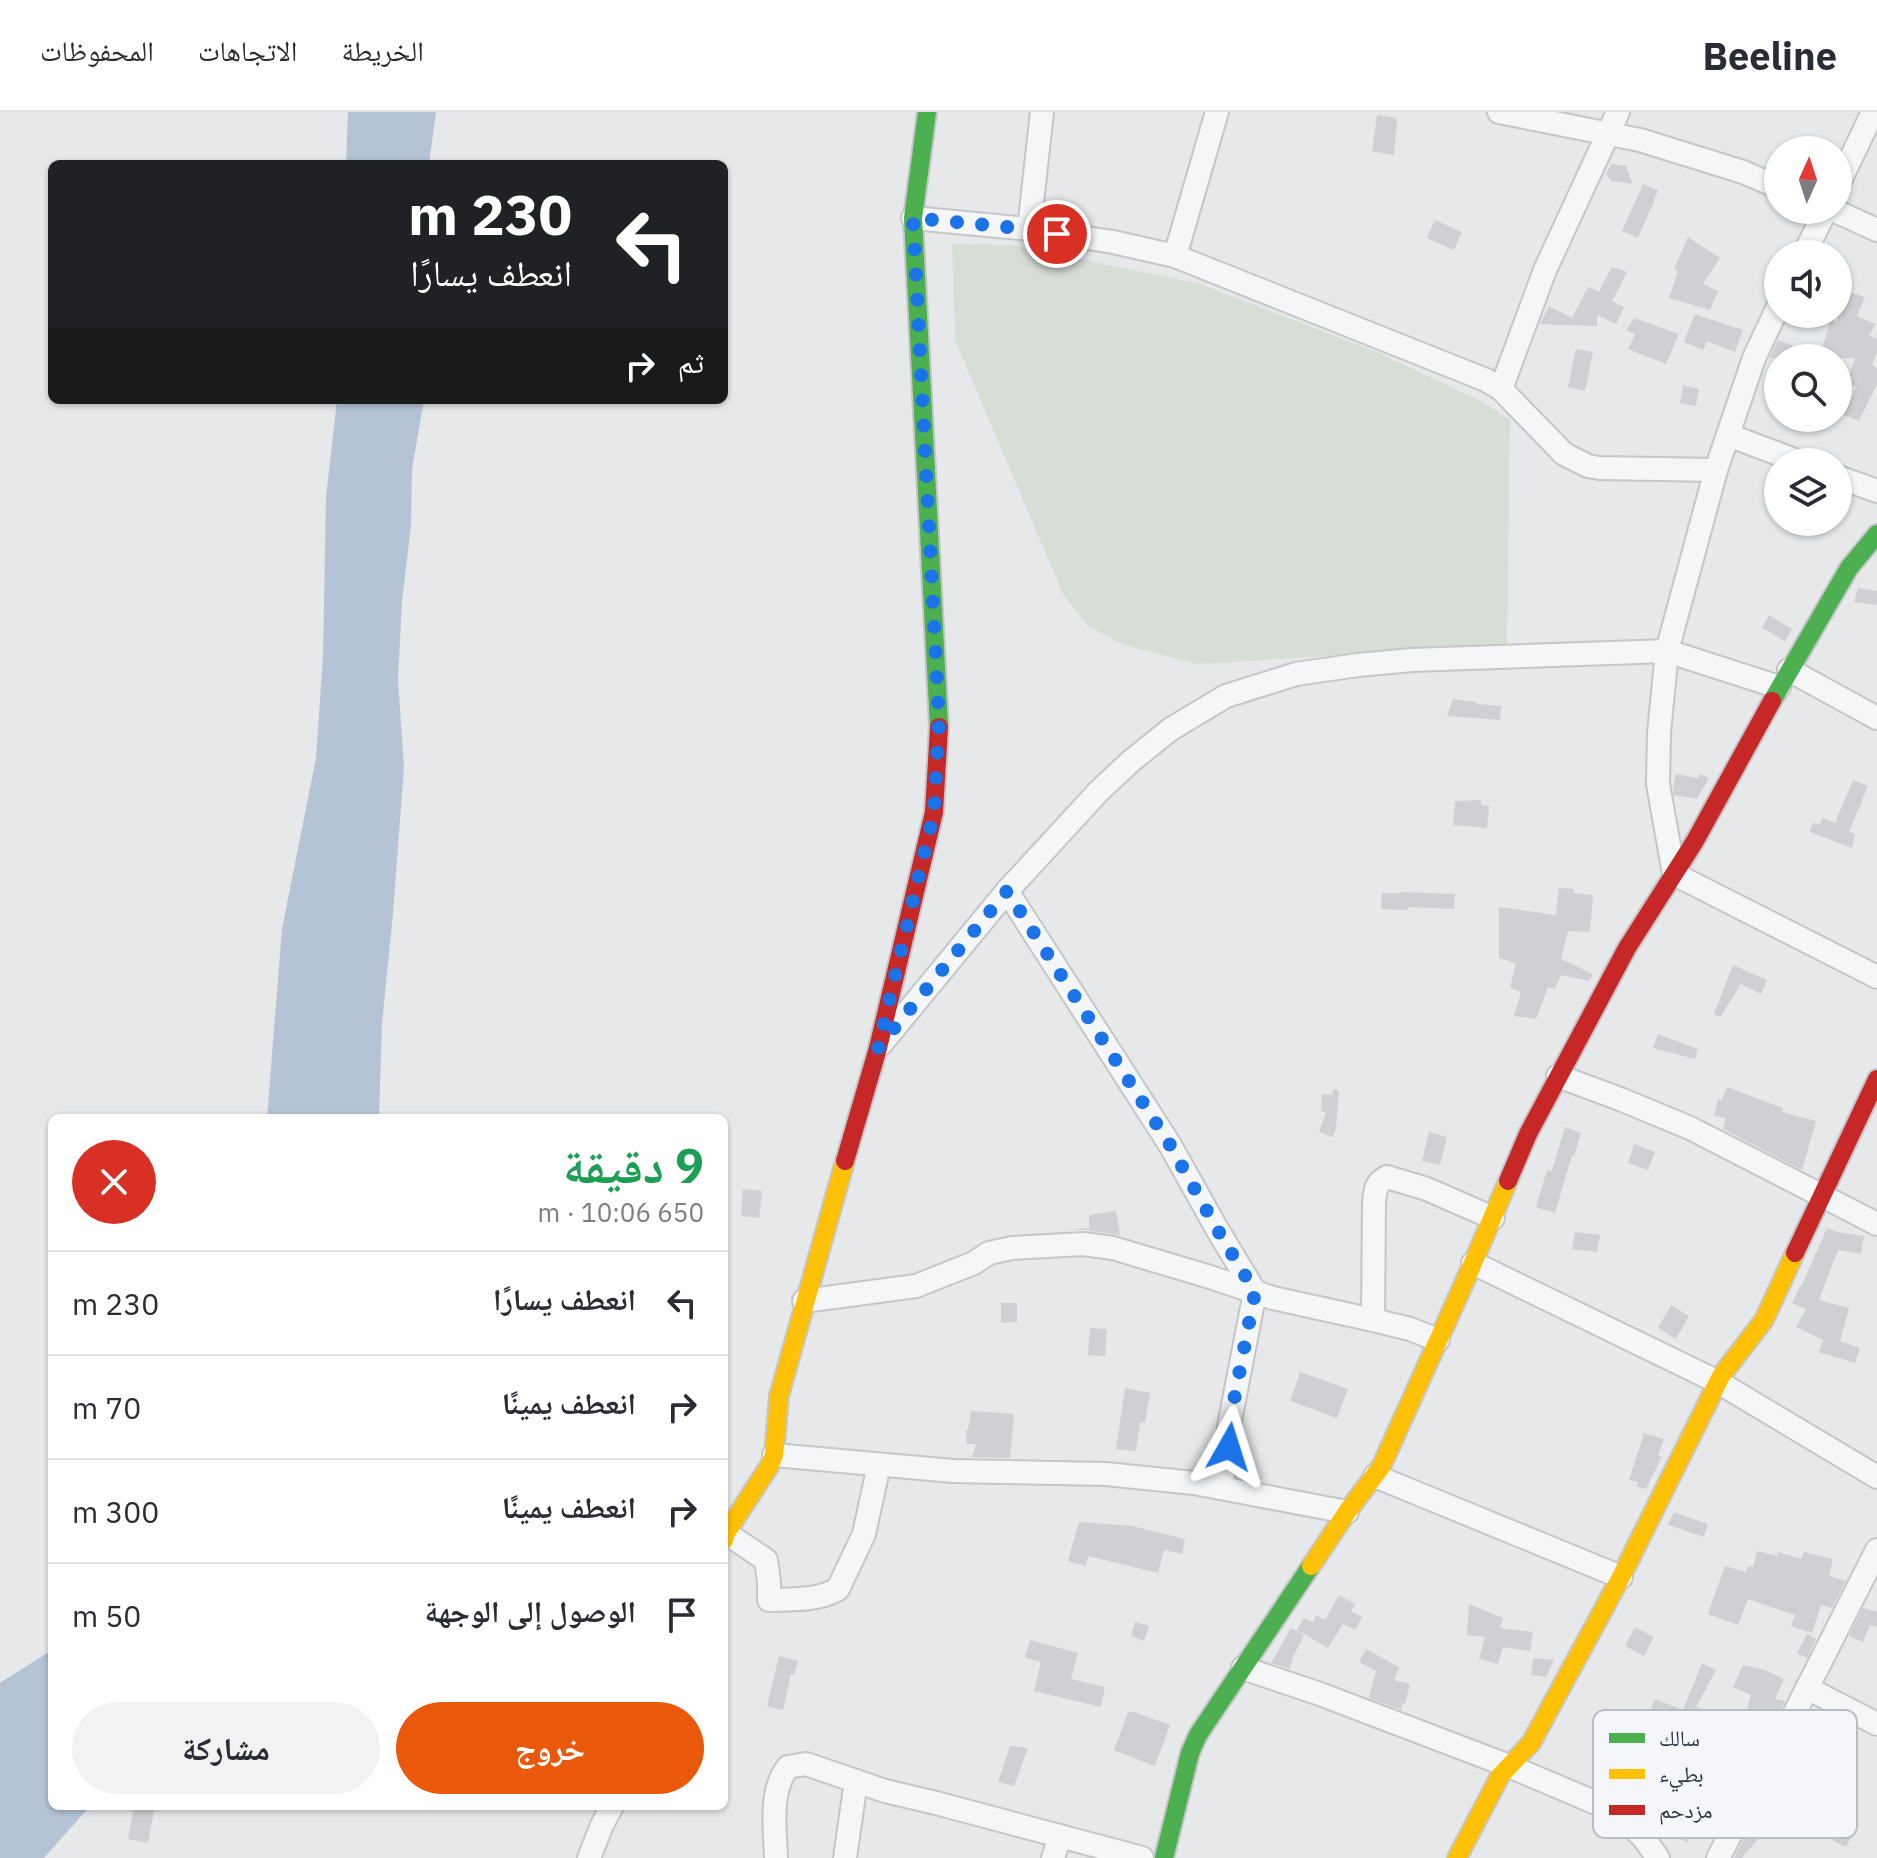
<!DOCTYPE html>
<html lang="ar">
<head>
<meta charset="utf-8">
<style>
  body { margin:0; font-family:"IBM Plex Sans","Noto Naskh Arabic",sans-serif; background:#f2f2f3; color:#2b2b33; direction:rtl; height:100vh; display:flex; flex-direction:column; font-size:30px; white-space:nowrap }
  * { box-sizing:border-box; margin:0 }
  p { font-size:26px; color:#7c7c81 }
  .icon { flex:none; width:44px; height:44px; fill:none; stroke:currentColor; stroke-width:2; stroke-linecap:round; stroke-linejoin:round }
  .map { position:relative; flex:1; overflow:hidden; direction:ltr }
  .side { position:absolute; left:48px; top:1002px; width:680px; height:696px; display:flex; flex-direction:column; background:#fff; border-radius:12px; box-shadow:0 2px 6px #0004; direction:rtl }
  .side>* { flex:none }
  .guide { position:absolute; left:48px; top:48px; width:680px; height:244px; border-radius:12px; box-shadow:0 2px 6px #0004; direction:rtl; background:#202124; color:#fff; overflow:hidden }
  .needle { width:52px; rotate:3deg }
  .buttons { position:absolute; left:1764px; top:24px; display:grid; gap:16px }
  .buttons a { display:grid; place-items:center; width:88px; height:88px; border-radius:50%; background:#fff; box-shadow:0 2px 6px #0004; font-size:40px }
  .pin { position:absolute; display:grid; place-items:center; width:68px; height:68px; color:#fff; margin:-34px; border:4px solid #fff; border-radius:50%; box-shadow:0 2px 8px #0007 }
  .me { position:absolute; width:88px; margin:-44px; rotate:6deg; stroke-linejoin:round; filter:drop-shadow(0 0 6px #0008) }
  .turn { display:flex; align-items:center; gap:28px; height:168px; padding:0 24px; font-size:36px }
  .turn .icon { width:104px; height:104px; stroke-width:2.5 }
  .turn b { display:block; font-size:56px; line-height:68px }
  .then { display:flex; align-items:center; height:76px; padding:0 24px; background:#0003; gap:16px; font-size:30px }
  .round { display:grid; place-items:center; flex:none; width:84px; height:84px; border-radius:42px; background:#f2f2f3 }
  .head { display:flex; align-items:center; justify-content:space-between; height:136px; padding:0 24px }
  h1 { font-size:48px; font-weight:700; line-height:60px; color:#1e9e55 }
  .cta { display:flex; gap:16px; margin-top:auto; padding:16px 24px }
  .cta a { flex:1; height:92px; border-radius:48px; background:#ea580c; color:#fff; font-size:32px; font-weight:700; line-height:92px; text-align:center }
  .cta a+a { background:#f2f2f3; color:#2b2b33 }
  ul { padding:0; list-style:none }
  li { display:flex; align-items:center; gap:24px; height:104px; padding:0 24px; border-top:2px solid #e1e1e2 }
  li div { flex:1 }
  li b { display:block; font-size:30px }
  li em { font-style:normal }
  header { display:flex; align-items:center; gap:48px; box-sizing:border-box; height:112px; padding:0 40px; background:#fff; border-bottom:2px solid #e1e1e2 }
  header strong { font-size:38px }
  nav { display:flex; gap:44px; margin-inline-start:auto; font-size:28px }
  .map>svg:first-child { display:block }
  .green { fill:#d6ded6 }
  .water { fill:#b4c4d5 }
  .building { fill:#ced0d3 }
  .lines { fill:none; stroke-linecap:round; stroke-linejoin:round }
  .street-casing { stroke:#c4c6c8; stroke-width:26 }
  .fast-casing { stroke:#c4c6c8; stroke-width:22 }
  .slow-casing { stroke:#c4c6c8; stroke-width:22 }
  .jam-casing { stroke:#c4c6c8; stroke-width:22 }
  .street { stroke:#f5f6f7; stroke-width:22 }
  .fast { stroke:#4caf50; stroke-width:18 }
  .slow { stroke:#ffc107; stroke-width:18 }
  .jam { stroke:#c62828; stroke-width:18 }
  .route { stroke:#1a73e8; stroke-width:14; stroke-dasharray:0 25.2 }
  .key { fill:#f4f6f9; stroke:#b8bcc3; stroke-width:2 }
  .key-label { font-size:22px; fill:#2b3445 }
</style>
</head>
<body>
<header>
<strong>Beeline</strong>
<nav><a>الخريطة</a><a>الاتجاهات</a><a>المحفوظات</a></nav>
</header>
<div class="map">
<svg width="1877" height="1746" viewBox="0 0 1877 1746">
  <rect width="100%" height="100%" fill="#e6e8ea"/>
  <path class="green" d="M952 132 1012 133 1200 172 1379 241 1483 290 1510 308 1507 533 1198 552 1124 533 1087 513 1063 482 955 228Z"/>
  <g class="water">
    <path d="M348 0H436L429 52H346Z"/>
    <path d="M337 288H424L412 357 411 413 402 490 398 567 404 655 393 801 382 911 379 1006H267L282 817 316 646 323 544 326 385Z"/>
    <path d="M52 1538V1694H90L44 1746H0V1571Z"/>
  </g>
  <g class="building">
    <path d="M1377 3 1397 6 1394 43 1372 39Z"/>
    <path d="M1612 52 1626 54 1633 72 1611 69 1606 61Z"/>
    <path d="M1643 72 1658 78 1652 94 1638 126 1622 119Z"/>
    <path d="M1435 108 1462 120 1454 138 1427 126Z"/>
    <path d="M1688 125 1720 146 1703 172 1718 179 1710 198 1669 186 1678 159 1674 157Z"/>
    <path d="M1611 156H1617L1627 160 1612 189 1624 195 1616 212 1597 203V214L1540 212 1549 194 1572 206 1588 175 1599 180Z"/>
    <path d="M1838 177 1865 185 1857 204 1875 212 1869 224 1877 227V240L1872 253 1877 256V272L1859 309 1844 303 1856 275 1846 271 1855 246H1819L1831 208 1838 211Z"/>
    <path d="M1695 202 1743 218 1735 240 1707 229 1703 238 1684 230Z"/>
    <path d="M1634 206 1679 222 1666 252 1628 237 1635 222 1626 218Z"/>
    <path d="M1778 228 1793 234 1787 246H1769Z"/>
    <path d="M1576 237 1593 240 1585 279 1568 275Z"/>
    <path d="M1683 273 1699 277 1696 294 1680 291Z"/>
    <path d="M1858 476 1877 479V493L1854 490Z"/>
    <path d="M1769 503 1792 517 1785 529 1762 516Z"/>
    <path d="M1453 587 1477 590V592L1501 594 1500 608 1447 604Z"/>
    <path d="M1676 662 1698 666 1700 662 1709 666 1697 687 1674 683 1673 676Z"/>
    <path d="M1853 668 1868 674 1849 720 1855 722 1852 736 1810 720 1813 711 1820 712 1822 706 1835 711Z"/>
    <path d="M1481 688V693L1489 694 1487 716 1453 713 1455 689Z"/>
    <path d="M1559 776 1574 777V781L1593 783 1590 820 1568 819 1561 847 1593 862 1589 869 1561 863 1555 877 1548 875 1536 907 1514 904 1521 880 1510 876 1516 851 1499 846V795L1556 803Z"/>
    <path d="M1400 780 1455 782 1454 797 1408 795 1407 798 1381 797 1382 781H1400Z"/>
    <path d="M1733 853 1767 868 1761 882 1741 872 1720 905 1714 902Z"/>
    <path d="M1658 922 1698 937 1695 947 1653 936Z"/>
    <path d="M1727 975 1783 996 1782 1000 1816 1009 1802 1058 1723 1017 1726 1006 1714 1004 1718 987 1722 988Z"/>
    <path d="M1334 977 1339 978 1336 1016 1333 1025 1319 1020 1326 1000 1321 999 1322 982 1332 983Z"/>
    <path d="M1565 1015 1581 1021 1574 1044 1572 1043 1555 1101 1536 1095 1547 1058 1552 1059Z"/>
    <path d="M1429 1020 1447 1025 1440 1053 1422 1049Z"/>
    <path d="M1634 1032 1655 1040 1648 1058 1628 1051Z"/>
    <path d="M743 1077 762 1079 759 1106 741 1104Z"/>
    <path d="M1116 1099 1120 1123 1085 1118H1075V1117L1089 1116V1103Z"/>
    <path d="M1827 1116 1837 1120 1864 1124 1861 1142 1838 1138 1819 1188 1849 1196 1840 1229 1860 1236 1855 1251 1819 1240 1823 1228 1796 1215 1806 1197 1792 1191 1800 1174 1801 1175Z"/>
    <path d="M1575 1120 1600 1123 1597 1140 1572 1137Z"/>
    <path d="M1001 1191H1017V1210L1001 1211Z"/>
    <path d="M1671 1193 1689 1204 1676 1227 1658 1216Z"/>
    <path d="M1090 1216 1107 1217 1105 1244 1088 1243Z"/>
    <path d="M1300 1260 1348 1277 1337 1306 1290 1289Z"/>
    <path d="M1125 1276 1150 1281 1145 1311 1140 1310 1136 1339 1116 1337Z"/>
    <path d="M971 1299 1014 1302 1010 1346 972 1345 976 1332H967L966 1318H968Z"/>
    <path d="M1644 1321 1664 1327 1658 1344 1662 1345 1646 1377 1637 1375 1638 1370 1629 1368Z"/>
    <path d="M1674 1400 1708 1412 1704 1425 1668 1413Z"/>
    <path d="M1079 1410 1132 1414 1185 1427 1182 1442 1164 1438 1158 1461 1088 1444 1086 1454 1068 1449Z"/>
    <path d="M1757 1439 1777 1444 1778 1440 1801 1447 1804 1440 1833 1447 1829 1464 1846 1469 1832 1496 1821 1493 1812 1521 1791 1514 1795 1503 1748 1487 1738 1513 1708 1502 1725 1454 1746 1460 1748 1454 1753 1455Z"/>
    <path d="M1339 1483 1355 1492 1351 1499 1362 1505 1355 1518 1343 1512 1328 1536 1297 1518 1304 1506 1313 1510 1316 1503 1325 1508Z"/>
    <path d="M1469 1492 1503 1506 1500 1516 1533 1520 1530 1539 1503 1535 1498 1552 1479 1547 1485 1525 1467 1523Z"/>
    <path d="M1863 1496 1877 1500V1515L1870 1513 1863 1530 1849 1524Z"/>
    <path d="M1135 1510 1149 1514 1144 1529 1131 1524Z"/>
    <path d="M1635 1515 1654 1525 1644 1544 1625 1534Z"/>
    <path d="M1291 1516 1304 1523 1293 1545 1290 1557 1271 1551Z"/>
    <path d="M1807 1522 1816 1527 1807 1546 1797 1541Z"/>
    <path d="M1030 1528 1078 1541 1071 1567 1105 1575 1101 1595 1034 1579 1041 1550 1025 1546Z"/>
    <path d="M1366 1537 1399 1555 1394 1568 1410 1572 1405 1592 1402 1591 1401 1598 1369 1586 1376 1559 1359 1550Z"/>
    <path d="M779 1544 798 1549 794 1563 791 1562 783 1598 767 1594Z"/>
    <path d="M1533 1546 1554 1548 1546 1565 1531 1563Z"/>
    <path d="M1702 1551 1716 1558 1696 1595 1716 1601 1709 1626 1737 1631 1751 1583 1733 1575 1743 1553 1765 1558 1784 1567 1775 1587 1785 1589 1752 1653 1722 1638 1721 1644 1714 1643 1710 1671 1690 1667V1665L1613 1636 1627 1600 1647 1607 1655 1587 1683 1598Z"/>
    <path d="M1128 1600H1134L1170 1613 1155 1654 1114 1638Z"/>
    <path d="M1010 1634 1028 1636 1014 1674 998 1670Z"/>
    <path d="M1785 1663 1814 1670 1816 1667 1855 1683 1842 1713 1854 1719 1846 1735 1803 1713 1812 1693 1779 1686Z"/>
    <path d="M134 1694H155L148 1731 128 1727Z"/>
    <path d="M1673 1711 1692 1716 1688 1730 1669 1724Z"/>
    <path d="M1749 1717 1759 1726 1742 1746H1734Z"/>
  </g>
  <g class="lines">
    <defs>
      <g id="street">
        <path d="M1499 0 1640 28 1743 60 1778 75"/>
        <path d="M1838 73 1873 0"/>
        <path d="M1833 98 1877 118"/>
        <path d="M913 106 1029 117 1113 130 1175 144 1486 268 1501 277 1564 342 1588 354 1599 356 1716 358"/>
        <path d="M1029 117 1042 0"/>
        <path d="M1804 142 1826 98"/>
        <path d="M1175 144 1217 0"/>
        <path d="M1778 195 1754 246 1716 358 1667 539 1659 621 1658 672 1674 762 1877 865"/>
        <path d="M1501 277 1545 158 1618 0"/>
        <path d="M1728 323 1800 350"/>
        <path d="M1838 365 1877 379"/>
        <path d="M1789 558 1877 606"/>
        <path d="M1007 779 1170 1033 1217 1117 1255 1180 1229 1314V1335L1220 1376"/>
        <path d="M881 932 1007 779 1099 679 1130 650 1171 617 1226 584 1296 562 1358 553 1412 548 1667 539 1779 575"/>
        <path d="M1558 964 1620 987 1690 1016 1877 1112"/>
        <path d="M1473 1151 1718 1270 1877 1365"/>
        <path d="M804 1189 916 1174 974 1151 989 1141 1012 1136 1083 1132 1113 1136 1210 1165 1273 1186 1373 1208 1410 1217 1438 1228"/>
        <path d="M1373 1208 1374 1091C1375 1079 1375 1071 1387 1065L1427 1077 1493 1106"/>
        <path d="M774 1343 953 1359 1106 1362 1194 1371 1347 1400"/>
        <path d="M1375 1364 1621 1465"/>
        <path d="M726 1421 766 1448 769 1470V1488C792 1487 818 1489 838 1477L864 1422 879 1353"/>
        <path d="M1243 1556 1320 1582 1509 1654 1608 1696 1642 1724 1658 1746"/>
        <path d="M1807 1576 1877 1612"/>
        <path d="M589 1746 602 1713 612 1694"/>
        <path d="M776 1746C775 1717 769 1679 788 1655L806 1652 885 1679 936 1691 1142 1746"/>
        <path d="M845 1746 856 1669"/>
        <path d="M1053 1746 1060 1724"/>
        <path d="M1718 1746 1783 1624 1877 1438"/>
      </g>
      <g id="fast">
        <path d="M927 0 913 106 939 615"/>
        <path d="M1772 589 1849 456 1877 422"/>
        <path d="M1164 1746 1190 1641 1198 1623 1311 1454"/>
      </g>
      <g id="slow">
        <path d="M724 1428 726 1421 770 1353 774 1343 779 1284 845 1049"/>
        <path d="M1311 1454 1347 1400 1381 1355 1470 1158 1508 1069"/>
        <path d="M1457 1746 1500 1664 1531 1631 1621 1465 1721 1264 1764 1208 1795 1141"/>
      </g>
      <g id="jam">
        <path d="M845 1049 878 936 934 700 939 615"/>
        <path d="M1508 1069 1528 1022 1627 836 1695 729 1772 589"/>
        <path d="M1795 1141 1877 967"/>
      </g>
    </defs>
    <use href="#street" class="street-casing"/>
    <use href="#fast" class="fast-casing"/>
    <use href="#slow" class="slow-casing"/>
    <use href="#jam" class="jam-casing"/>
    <use href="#street" class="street"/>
    <use href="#fast" class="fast"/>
    <use href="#slow" class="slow"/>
    <use href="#jam" class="jam"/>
  </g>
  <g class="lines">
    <path class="route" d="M1057 122 1029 117 913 106 939 609 934 700 878 936 1007 779 1170 1033 1217 1117 1255 1180 1229 1314V1335"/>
  </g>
  <rect x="1593" y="1598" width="264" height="128" rx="12" class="key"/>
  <rect x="1609" y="1621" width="36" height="10" fill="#4caf50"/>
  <rect x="1609" y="1657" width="36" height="10" fill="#ffc107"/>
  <rect x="1609" y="1693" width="36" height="10" fill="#c62828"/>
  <g class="key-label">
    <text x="1659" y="1634">سالك</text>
    <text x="1659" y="1670">بطيء</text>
    <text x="1659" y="1706">مزدحم</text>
  </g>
</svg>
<div class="buttons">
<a><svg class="needle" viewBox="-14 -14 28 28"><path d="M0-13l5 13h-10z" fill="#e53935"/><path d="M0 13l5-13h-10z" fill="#7c7c81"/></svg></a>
<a><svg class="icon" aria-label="sound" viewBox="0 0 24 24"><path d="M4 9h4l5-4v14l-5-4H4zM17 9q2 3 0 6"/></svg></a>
<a><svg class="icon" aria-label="search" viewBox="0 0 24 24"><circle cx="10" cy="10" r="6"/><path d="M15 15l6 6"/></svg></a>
<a><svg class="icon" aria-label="layers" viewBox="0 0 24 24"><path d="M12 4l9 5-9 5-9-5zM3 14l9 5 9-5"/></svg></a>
</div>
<div class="pin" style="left:1057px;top:122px;background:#d93025"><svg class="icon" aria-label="arrive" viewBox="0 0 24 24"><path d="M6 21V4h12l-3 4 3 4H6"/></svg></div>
<svg class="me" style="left:1229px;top:1335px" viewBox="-20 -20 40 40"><path d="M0-17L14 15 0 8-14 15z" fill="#1a73e8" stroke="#fff" stroke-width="4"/></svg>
<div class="guide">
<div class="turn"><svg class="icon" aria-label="left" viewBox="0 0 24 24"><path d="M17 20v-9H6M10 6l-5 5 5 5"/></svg><div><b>230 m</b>انعطف يسارًا</div></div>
<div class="then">ثم<svg class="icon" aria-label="right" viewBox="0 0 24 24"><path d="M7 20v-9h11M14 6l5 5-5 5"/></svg></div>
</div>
<section class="side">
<div class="head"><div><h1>9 دقيقة</h1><p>650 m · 10:06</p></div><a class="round" style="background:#d93025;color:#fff"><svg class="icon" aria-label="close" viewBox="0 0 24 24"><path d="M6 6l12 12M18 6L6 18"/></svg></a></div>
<ul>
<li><svg class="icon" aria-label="left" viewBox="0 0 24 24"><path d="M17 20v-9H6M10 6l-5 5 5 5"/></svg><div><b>انعطف يسارًا</b></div><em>230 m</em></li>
<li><svg class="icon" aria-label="right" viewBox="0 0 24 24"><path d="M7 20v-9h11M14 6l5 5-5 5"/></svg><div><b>انعطف يمينًا</b></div><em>70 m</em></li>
<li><svg class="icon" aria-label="right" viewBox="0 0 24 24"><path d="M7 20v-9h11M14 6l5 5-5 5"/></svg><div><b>انعطف يمينًا</b></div><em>300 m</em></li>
<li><svg class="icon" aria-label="arrive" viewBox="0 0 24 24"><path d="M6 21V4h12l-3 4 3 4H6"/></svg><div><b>الوصول إلى الوجهة</b></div><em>50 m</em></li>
</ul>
<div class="cta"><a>خروج</a><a>مشاركة</a></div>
</section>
</div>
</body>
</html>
